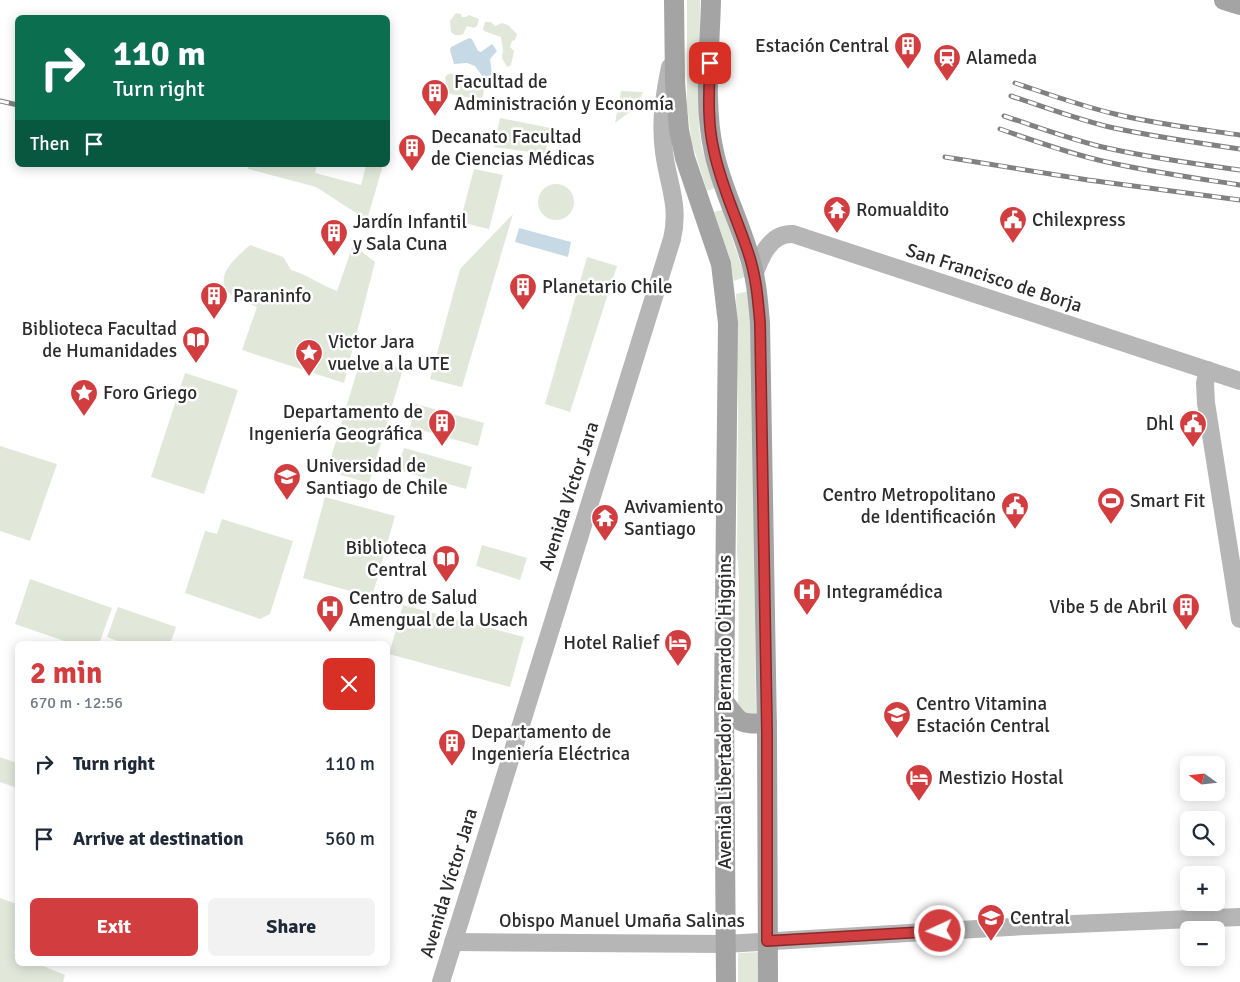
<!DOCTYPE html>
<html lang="en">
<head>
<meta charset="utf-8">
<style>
  body { margin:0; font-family:Signika,sans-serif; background:#f2f2f3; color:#1f2937; height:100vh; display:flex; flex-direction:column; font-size:19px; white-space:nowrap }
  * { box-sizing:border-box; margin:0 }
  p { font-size:16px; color:#747a83 }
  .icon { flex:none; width:28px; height:28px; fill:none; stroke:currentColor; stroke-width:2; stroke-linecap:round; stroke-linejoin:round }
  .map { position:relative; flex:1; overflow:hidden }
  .details { position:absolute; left:15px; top:641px; width:375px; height:325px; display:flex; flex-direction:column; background:#fff; border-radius:8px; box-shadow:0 2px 12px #0003 }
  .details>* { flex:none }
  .hud { position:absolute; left:15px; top:15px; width:375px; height:152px; border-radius:8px; box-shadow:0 2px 12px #0003; background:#0b6e4f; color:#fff; overflow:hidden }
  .needle { width:32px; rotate:285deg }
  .buttons { position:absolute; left:1180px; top:756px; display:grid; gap:10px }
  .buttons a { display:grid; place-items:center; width:45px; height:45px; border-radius:8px; background:#fff; box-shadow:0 2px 12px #0003; font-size:25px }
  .pin { position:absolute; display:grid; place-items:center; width:42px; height:42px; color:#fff; margin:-21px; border-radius:10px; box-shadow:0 2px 8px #0006 }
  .me { position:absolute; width:55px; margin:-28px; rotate:267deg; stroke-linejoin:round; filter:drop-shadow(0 0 4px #0008) }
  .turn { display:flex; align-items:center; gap:18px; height:105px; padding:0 15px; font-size:22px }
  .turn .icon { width:65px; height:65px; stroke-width:2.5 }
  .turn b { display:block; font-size:35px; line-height:42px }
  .then { display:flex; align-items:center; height:48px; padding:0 15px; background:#0003; gap:10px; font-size:19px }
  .round { display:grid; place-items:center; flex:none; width:52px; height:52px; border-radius:8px; background:#f2f2f3 }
  .overview { display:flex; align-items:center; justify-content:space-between; height:85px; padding:0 15px }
  h1 { font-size:30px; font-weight:700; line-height:38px; color:#d23e3f }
  .cta { display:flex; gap:10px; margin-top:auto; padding:10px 15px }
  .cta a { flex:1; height:58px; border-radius:8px; background:#d23e3f; color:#fff; font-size:20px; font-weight:700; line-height:58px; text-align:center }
  .cta a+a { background:#f2f2f3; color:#1f2937 }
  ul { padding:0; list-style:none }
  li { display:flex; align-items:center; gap:15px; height:75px; padding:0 15px }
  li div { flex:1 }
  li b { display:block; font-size:19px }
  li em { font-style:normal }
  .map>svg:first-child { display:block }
  .green { fill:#e1e8da }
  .water { fill:#c8d9e6 }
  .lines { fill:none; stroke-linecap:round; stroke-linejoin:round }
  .secondary { stroke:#b6b6b6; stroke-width:18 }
  .primary { stroke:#a4a4a4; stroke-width:20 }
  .rail-casing { stroke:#818181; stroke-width:5 }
  .rail { stroke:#fff; stroke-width:3; stroke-dasharray:9; stroke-linecap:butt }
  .route-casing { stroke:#882829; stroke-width:12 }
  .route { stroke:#d23e3f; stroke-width:9 }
  .labels { text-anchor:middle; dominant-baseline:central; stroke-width:5; stroke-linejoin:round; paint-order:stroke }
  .poi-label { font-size:19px; fill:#2c2c2c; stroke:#fff; text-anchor:start }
  .street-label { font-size:19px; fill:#2c2c2c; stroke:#fff }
</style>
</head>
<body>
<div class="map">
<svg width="1240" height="982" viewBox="0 0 1240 982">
  <rect width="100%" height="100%" fill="#fff"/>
  <g class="green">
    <path d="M687 0H700L699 129 702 148 715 188 707 191 692 143 687 106Z"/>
    <path d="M456 13 461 14 462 17H466L469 15 479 19 477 26 474 28 467 26 463 34C458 36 455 36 451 32L450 21Z"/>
    <path d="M485 22H491L495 26 502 23 508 25 517 34 515 40 512 41 510 47 514 51 511 65 507 67 502 58 503 49 501 37 484 31 483 29Z"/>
    <path d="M448 74C455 73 460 76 461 83L465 84 472 81 478 83 484 89 482 100 446 93 447 87 445 77Z"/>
    <path d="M621 91 643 92 635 108 615 123Z"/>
    <path d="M500 118 550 128 545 154 494 147Z"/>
    <path d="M249 165H317L315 173 361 185 366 165H383L367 220 316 187 248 169Z"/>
    <path d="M474 169 503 175 489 229 460 222Z"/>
    <circle cx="556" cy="202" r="18"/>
    <path d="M723 210 745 277 734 281 729 256 714 212Z"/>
    <path d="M513 214 462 387 430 379 460 269Z"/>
    <path d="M250 245 283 257 291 270C308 275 321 285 337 291L353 245 375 262 344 383 242 350 257 307C251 304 244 303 239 300 207 282 232 261 250 245Z"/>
    <path d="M587 257 617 266 570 412 545 404Z"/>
    <path d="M749 291 753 402 756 713 754 716 746 715 738 706 739 577 737 553 738 410 736 294Z"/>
    <path d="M361 358 403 369 369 483 327 471Z"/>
    <path d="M185 373 238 390 204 494 151 477Z"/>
    <path d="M416 404 484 423 478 446 410 427Z"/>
    <path d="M0 446 57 464 30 541 0 531Z"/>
    <path d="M404 448 472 467 466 489 397 470Z"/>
    <path d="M325 497 395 516 372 597 303 578Z"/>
    <path d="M222 519 293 541 270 614 260 619 185 593 205 531 217 534Z"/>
    <path d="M482 545 527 558 520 580 476 566Z"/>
    <path d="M30 579 112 608 99 644H73L15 624Z"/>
    <path d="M403 605 524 637 510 687 389 654Z"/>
    <path d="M118 607 176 627 170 644H125L107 637Z"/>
    <path d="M0 757 17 763V788L0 782Z"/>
    <path d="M0 898 17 904V942L14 953 17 955 18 964H38L65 975 63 982H0Z"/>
    <path d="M761 952V982H738V953Z"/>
  </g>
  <g class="water">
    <path d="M469 38 472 39 478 51 481 52 492 44 497 51 490 59 493 81 491 84H488L475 66 467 63 454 64 450 50 451 47Z"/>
    <path d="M519 228 571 242 568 257 515 242Z"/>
  </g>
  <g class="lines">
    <g class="secondary">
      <path d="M754 275C761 256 770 233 793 234L1240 381"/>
      <path d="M1208 370 1205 383 1206 403 1240 619"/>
      <path d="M453 942 725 944 1026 926 1240 917"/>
      <path d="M441 982 672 239C680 205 668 184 664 152 660 123 664 96 670 67"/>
    </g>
    <g class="primary">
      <path d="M674 0 675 82 679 130 685 158 721 264 728 323 724 701 726 982"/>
      <path d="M711 0C710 48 703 105 714 152 721 186 738 218 748 252 756 275 758 299 760 323L767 732 768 982"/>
      <path d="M1224 0 1240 5"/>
      <path d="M724 701C739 723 739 725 767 723"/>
    </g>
    <defs>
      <g id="rail">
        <path d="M1015 83C1048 94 1081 106 1115 114 1156 124 1198 129 1240 135"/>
        <path d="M1011 96C1045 107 1079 120 1114 128 1156 137 1198 143 1240 149"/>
        <path d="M0 101 18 105"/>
        <path d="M1004 116C1038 127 1072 140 1107 148 1151 158 1196 164 1240 170"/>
        <path d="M1000 129C1035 141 1070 154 1107 162 1151 172 1195 178 1240 185"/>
        <path d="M945 157 1088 180 1240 200"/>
      </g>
    </defs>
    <use href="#rail" class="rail-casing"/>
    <use href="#rail" class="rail"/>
  </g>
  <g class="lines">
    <defs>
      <path id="route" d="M710 63C709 92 707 122 714 151 721 186 737 218 748 252 756 275 758 299 760 323L767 732V941L940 931"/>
    </defs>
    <use href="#route" class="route-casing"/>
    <use href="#route" class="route"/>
  </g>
  <defs>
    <symbol id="building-pin" viewBox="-11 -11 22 30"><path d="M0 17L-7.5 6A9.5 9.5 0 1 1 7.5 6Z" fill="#d23e3f" stroke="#fff"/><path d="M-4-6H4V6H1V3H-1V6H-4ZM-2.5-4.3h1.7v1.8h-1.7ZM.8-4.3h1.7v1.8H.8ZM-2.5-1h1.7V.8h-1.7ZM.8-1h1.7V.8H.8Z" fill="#fff"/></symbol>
    <symbol id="station-pin" viewBox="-11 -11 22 30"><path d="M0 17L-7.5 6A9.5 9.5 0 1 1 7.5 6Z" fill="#d23e3f" stroke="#fff"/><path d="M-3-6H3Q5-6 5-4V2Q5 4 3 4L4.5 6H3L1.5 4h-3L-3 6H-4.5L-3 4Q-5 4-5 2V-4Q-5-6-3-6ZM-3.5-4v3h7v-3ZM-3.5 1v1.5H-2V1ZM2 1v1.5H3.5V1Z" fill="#fff"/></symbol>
    <symbol id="temple-pin" viewBox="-11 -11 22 30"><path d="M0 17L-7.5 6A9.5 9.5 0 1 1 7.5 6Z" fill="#d23e3f" stroke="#fff"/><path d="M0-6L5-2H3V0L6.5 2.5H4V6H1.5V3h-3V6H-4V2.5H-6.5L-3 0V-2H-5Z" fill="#fff"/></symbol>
    <symbol id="civic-pin" viewBox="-11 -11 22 30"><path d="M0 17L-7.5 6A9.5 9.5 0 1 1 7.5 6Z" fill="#d23e3f" stroke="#fff"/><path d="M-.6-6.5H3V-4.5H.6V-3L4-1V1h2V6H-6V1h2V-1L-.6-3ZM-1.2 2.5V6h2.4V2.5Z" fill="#fff"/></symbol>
    <symbol id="library-pin" viewBox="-11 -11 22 30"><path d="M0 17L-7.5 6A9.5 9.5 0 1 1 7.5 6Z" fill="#d23e3f" stroke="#fff"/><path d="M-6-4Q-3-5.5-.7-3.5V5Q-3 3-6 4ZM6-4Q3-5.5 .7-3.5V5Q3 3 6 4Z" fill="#fff"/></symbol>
    <symbol id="sight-pin" viewBox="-11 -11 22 30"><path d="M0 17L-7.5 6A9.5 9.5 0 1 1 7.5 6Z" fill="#d23e3f" stroke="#fff"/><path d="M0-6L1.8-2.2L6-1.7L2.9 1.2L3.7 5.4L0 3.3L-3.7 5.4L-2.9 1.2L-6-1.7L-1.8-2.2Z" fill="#fff"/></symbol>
    <symbol id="university-pin" viewBox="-11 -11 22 30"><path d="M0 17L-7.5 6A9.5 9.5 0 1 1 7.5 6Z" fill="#d23e3f" stroke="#fff"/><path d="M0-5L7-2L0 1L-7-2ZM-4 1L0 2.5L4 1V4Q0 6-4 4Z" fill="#fff"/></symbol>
    <symbol id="stadium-pin" viewBox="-11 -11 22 30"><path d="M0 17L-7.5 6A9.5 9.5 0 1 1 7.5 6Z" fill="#d23e3f" stroke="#fff"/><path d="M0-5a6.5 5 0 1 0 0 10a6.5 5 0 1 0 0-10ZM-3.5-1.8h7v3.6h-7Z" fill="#fff"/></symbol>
    <symbol id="hospital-pin" viewBox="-11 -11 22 30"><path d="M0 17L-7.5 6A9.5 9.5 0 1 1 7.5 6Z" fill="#d23e3f" stroke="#fff"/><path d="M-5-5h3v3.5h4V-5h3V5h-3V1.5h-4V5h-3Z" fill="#fff"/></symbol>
    <symbol id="hotel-pin" viewBox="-11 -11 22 30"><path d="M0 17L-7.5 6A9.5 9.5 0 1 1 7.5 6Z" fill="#d23e3f" stroke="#fff"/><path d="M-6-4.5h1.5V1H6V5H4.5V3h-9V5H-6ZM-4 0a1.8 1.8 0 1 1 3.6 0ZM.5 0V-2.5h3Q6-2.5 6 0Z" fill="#fff"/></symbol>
    <symbol id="school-pin" viewBox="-11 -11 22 30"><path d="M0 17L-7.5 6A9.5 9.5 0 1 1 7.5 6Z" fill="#d23e3f" stroke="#fff"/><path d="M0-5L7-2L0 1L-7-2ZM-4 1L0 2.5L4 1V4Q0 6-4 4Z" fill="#fff"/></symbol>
  </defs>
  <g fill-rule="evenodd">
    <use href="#building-pin" x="892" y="30" width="32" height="43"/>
    <use href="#station-pin" x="931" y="42" width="32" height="43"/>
    <use href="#building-pin" x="419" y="77" width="32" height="43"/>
    <use href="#building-pin" x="396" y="132" width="32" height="43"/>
    <use href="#temple-pin" x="821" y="194" width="32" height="43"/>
    <use href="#civic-pin" x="997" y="204" width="32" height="43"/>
    <use href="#building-pin" x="318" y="217" width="32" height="43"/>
    <use href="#building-pin" x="507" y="271" width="32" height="43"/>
    <use href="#building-pin" x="198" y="280" width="32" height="43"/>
    <use href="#library-pin" x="180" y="324" width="32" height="43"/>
    <use href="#sight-pin" x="293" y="337" width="32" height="43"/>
    <use href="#sight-pin" x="68" y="377" width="32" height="43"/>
    <use href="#building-pin" x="426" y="407" width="32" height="43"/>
    <use href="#civic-pin" x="1177" y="408" width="32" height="43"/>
    <use href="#university-pin" x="271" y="461" width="32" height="43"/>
    <use href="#stadium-pin" x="1095" y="485" width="32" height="43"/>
    <use href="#civic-pin" x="999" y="490" width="32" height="43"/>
    <use href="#temple-pin" x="589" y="502" width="32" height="43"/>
    <use href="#library-pin" x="430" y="543" width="32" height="43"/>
    <use href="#hospital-pin" x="791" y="576" width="32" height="43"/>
    <use href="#building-pin" x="1170" y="591" width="32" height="43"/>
    <use href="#hospital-pin" x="314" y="593" width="32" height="43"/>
    <use href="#hotel-pin" x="662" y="627" width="32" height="43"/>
    <use href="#school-pin" x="881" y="699" width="32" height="43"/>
    <use href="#building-pin" x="436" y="727" width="32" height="43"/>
    <use href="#hotel-pin" x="903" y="762" width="32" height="43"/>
    <use href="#school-pin" x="975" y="902" width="32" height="43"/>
  </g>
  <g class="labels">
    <g class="poi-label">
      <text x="889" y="46" text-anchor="end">Estación Central</text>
      <text x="966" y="58">Alameda</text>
      <text x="454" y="82">Facultad de<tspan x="454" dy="22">Administración y Economía</tspan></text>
      <text x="431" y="137">Decanato Facultad<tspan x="431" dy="22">de Ciencias Médicas</tspan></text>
      <text x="856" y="210">Romualdito</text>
      <text x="1032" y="220">Chilexpress</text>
      <text x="353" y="222">Jardín Infantil<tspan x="353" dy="22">y Sala Cuna</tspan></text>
      <text x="542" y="287">Planetario Chile</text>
      <text x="233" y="296">Paraninfo</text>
      <text x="177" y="329" text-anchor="end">Biblioteca Facultad<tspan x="177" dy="22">de Humanidades</tspan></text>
      <text x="328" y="342">Victor Jara<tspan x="328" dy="22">vuelve a la UTE</tspan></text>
      <text x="103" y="393">Foro Griego</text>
      <text x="423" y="412" text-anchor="end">Departamento de<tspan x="423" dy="22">Ingeniería Geográfica</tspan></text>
      <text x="1174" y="424" text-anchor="end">Dhl</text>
      <text x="306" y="466">Universidad de<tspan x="306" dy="22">Santiago de Chile</tspan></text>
      <text x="996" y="495" text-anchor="end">Centro Metropolitano<tspan x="996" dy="22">de Identificación</tspan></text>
      <text x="1130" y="501">Smart Fit</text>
      <text x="624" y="507">Avivamiento<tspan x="624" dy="22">Santiago</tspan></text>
      <text x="427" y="548" text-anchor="end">Biblioteca<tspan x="427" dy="22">Central</tspan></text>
      <text x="826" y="592">Integramédica</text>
      <text x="349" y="598">Centro de Salud<tspan x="349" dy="22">Amengual de la Usach</tspan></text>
      <text x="1167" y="607" text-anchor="end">Vibe 5 de Abril</text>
      <text x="659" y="643" text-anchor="end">Hotel Ralief</text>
      <text x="916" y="704">Centro Vitamina<tspan x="916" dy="22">Estación Central</tspan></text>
      <text x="471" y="732">Departamento de<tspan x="471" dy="22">Ingeniería Eléctrica</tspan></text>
      <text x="938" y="778">Mestizio Hostal</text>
      <text x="1010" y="918">Central</text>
    </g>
    <g class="street-label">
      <text transform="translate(994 278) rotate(18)">San Francisco de Borja</text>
      <text transform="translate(569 496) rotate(-72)">Avenida Víctor Jara</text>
      <text transform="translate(725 712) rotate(-90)">Avenida Libertador Bernardo O'Higgins</text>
      <text transform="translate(449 883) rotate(-73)">Avenida Víctor Jara</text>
      <text x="622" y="921">Obispo Manuel Umaña Salinas</text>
    </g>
  </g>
</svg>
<div class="buttons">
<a><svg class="needle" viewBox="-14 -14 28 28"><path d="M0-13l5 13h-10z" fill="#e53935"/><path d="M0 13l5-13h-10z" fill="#747a83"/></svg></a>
<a><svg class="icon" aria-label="search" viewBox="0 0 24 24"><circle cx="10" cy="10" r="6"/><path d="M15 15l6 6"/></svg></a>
<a>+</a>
<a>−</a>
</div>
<div class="pin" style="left:710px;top:63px;background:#d93025"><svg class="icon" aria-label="arrive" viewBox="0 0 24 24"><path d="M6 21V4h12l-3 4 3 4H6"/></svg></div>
<svg class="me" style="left:940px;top:931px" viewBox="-20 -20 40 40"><circle r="17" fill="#d23e3f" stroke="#fff" stroke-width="3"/><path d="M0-11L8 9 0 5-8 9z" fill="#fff"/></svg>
<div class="hud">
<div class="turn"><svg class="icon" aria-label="right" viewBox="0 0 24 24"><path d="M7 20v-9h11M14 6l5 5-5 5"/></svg><div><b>110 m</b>Turn right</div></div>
<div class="then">Then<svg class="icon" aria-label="arrive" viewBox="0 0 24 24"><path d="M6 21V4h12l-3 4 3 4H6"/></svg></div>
</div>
<section class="details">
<div class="overview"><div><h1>2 min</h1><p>670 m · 12:56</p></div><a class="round" style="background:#d93025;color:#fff"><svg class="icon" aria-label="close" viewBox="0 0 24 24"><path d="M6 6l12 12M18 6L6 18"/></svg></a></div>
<ul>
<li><svg class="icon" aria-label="right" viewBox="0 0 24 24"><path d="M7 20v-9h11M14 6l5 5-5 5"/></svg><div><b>Turn right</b></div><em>110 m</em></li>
<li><svg class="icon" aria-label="arrive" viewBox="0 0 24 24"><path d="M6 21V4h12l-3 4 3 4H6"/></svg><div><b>Arrive at destination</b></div><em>560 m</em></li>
</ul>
<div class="cta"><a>Exit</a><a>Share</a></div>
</section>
</div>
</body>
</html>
